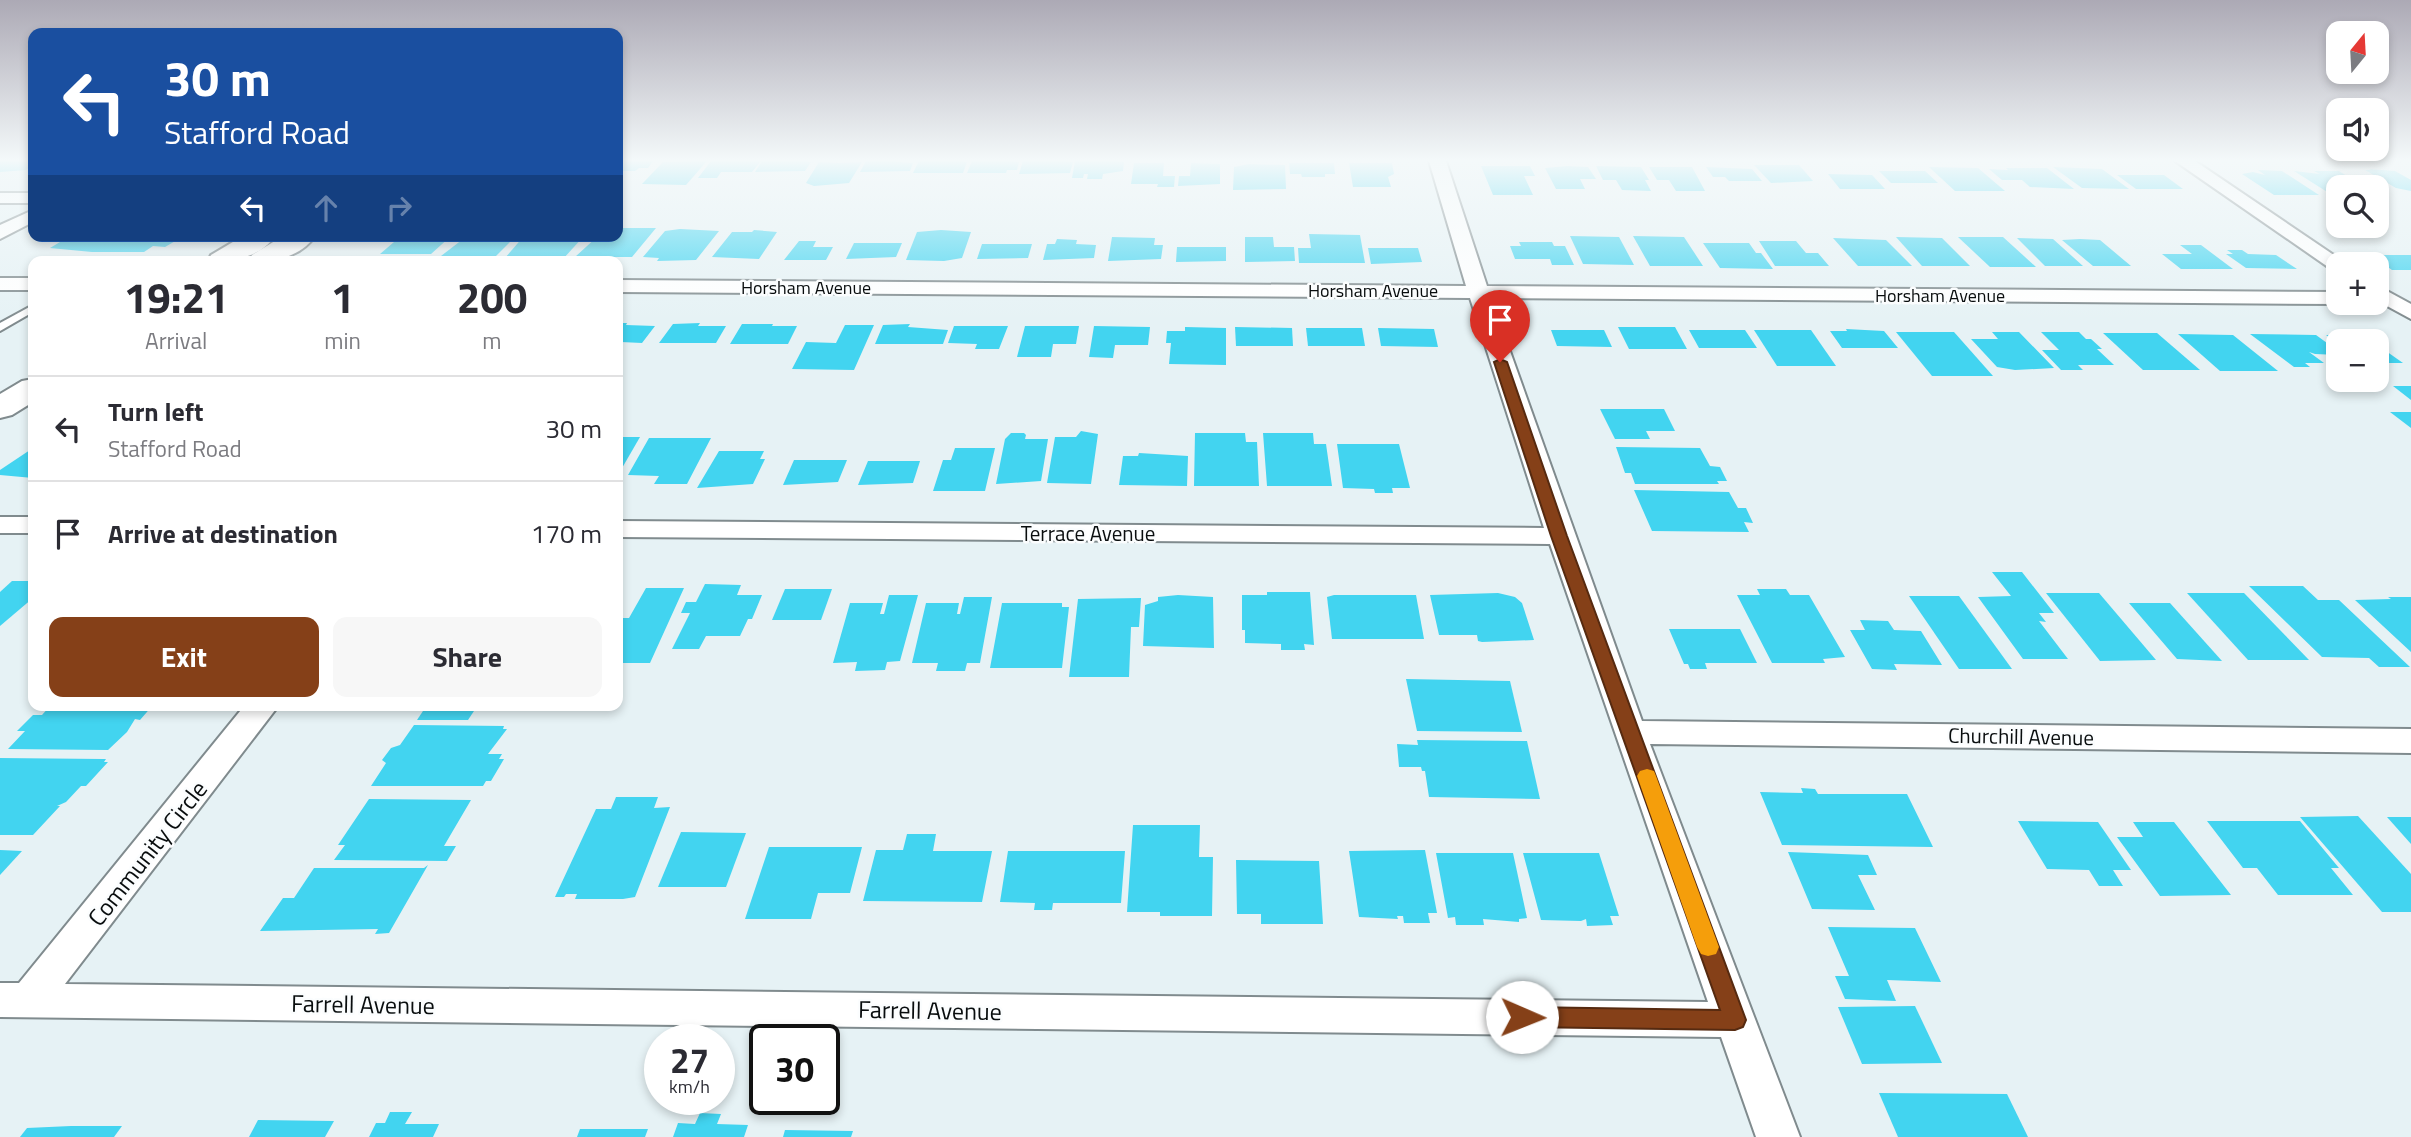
<!DOCTYPE html>
<html lang="en">
<head>
<meta charset="utf-8">
<style>
  body { margin:0; font-family:"Titillium Web",sans-serif; background:#f7f7f7; color:#2b2b33; height:100vh; display:flex; flex-direction:column; font-size:26px; white-space:nowrap }
  * { box-sizing:border-box; margin:0 }
  p { font-size:23px; color:#7c7c81 }
  .icon { flex:none; width:38px; height:38px; fill:none; stroke:currentColor; stroke-width:2; stroke-linecap:round; stroke-linejoin:round }
  .map { position:relative; flex:1; overflow:hidden }
  .sheet { position:absolute; left:28px; top:256px; width:595px; height:455px; display:flex; flex-direction:column; background:#fff; border-radius:14px; box-shadow:0 4px 10px #0003 }
  .sheet>* { flex:none }
  .hud { position:absolute; left:28px; top:28px; width:595px; height:214px; border-radius:14px; box-shadow:0 4px 10px #0003; background:#1a4fa0; color:#fff; overflow:hidden }
  .needle { width:46px; rotate:18deg }
  .buttons { position:absolute; left:2326px; top:21px; display:grid; gap:14px }
  .buttons a { display:grid; place-items:center; width:63px; height:63px; border-radius:14px; background:#fff; box-shadow:0 4px 10px #0003; font-size:35px }
  .speed { position:absolute; left:644px; top:1024px; display:flex; gap:14px; font-size:35px; font-weight:700; text-align:center }
  .speed>* { display:grid; place-content:center; width:91px; height:91px; border-radius:50%; background:#fff; box-shadow:0 4px 10px #0003; line-height:1 }
  .speed small { font-size:18px; font-weight:400 }
  .speed .limit { border:4px solid #111; border-radius:10px; background:#fff; color:#111 }
  .pin { position:absolute; display:grid; place-items:center; width:60px; height:60px; color:#fff; margin:-72px -30px; border-radius:50% 50% 50% 0; rotate:-45deg; box-shadow:0 0 7px #0007 }
  .pin .icon { rotate:45deg }
  .me { position:absolute; width:77px; margin:-38px; rotate:91deg; stroke-linejoin:round; filter:drop-shadow(0 0 5px #0008) }
  .turn { display:flex; align-items:center; gap:24px; height:147px; padding:0 21px; font-size:32px }
  .turn .icon { width:91px; height:91px; stroke-width:2.5 }
  .turn b { display:block; font-size:49px; line-height:60px }
  .lanes { display:flex; align-items:center; height:66px; padding:0 21px; background:#0003; justify-content:center; gap:35px; direction:ltr }
  .lanes .off { opacity:.35 }
  .eta { display:flex; justify-content:space-evenly; align-items:center; height:119px; text-align:center }
  .eta b { font-size:42px; font-weight:700; line-height:49px }
  .primary-button { display:flex; gap:14px; margin-top:auto; padding:14px 21px }
  .primary-button a { flex:1; height:80px; border-radius:14px; background:#854018; color:#fff; font-size:28px; font-weight:700; line-height:80px; text-align:center }
  .primary-button a+a { background:#f7f7f7; color:#2b2b33 }
  ul { padding:0; list-style:none }
  li { display:flex; align-items:center; gap:21px; height:105px; padding:0 21px; border-top:2px solid #e1e1e2 }
  li div { flex:1 }
  li b { display:block; font-size:26px }
  li em { font-style:normal }
  .map>svg:first-child { display:block }
  .building { fill:#42d4f0 }
  .lines { fill:none; stroke-linecap:round; stroke-linejoin:round }
  .lane-casing { stroke:#808b8e; stroke-width:4 }
  .street-casing { stroke:#808b8e; stroke-width:4 }
  .secondary-casing { stroke:#808b8e; stroke-width:4 }
  .lane { fill:#fff; fill-rule:evenodd }
  .street { fill:#fff; fill-rule:evenodd }
  .secondary { fill:#fff; fill-rule:evenodd }
  .route { fill:#854018; stroke:#562a10; stroke-width:2 }
  .slow { fill:#f59e0b }
  .labels { text-anchor:middle; dominant-baseline:central; stroke-width:5; stroke-linejoin:round; paint-order:stroke }
  .far-street-label { font-size:18px; fill:#090d0e; stroke:#fbfdfe }
  .street-label { font-size:21px; fill:#090d0e; stroke:#fbfdfe }
  .near-street-label { font-size:24px; fill:#090d0e; stroke:#fbfdfe }
</style>
</head>
<body>
<div class="map">
<svg width="2411" height="1137" viewBox="0 0 2411 1137">
  <rect width="100%" height="100%" fill="#e6f2f5"/>
  <g class="building">
    <path d="M0 161H33V166L26 170 0 172Z"/>
    <path d="M618 161H653L648 168H639L635 171H618Z"/>
    <path d="M707 161 686 185 642 184 663 162Z"/>
    <path d="M711 161H761L752 172H721L717 178H698Z"/>
    <path d="M762 161H802L811 162 805 171 755 172Z"/>
    <path d="M866 161H890L913 163 910 171 860 172Z"/>
    <path d="M919 161H957L967 162 963 173H913Z"/>
    <path d="M972 161H1010L1019 162 1017 170H1007L1006 173H967Z"/>
    <path d="M1023 161H1062L1073 162 1070 173 1019 174Z"/>
    <path d="M1075 161H1114L1124 162 1123 171 1103 174 1102 179H1087L1088 174H1084L1083 178H1072Z"/>
    <path d="M819 162 839 163 862 162 849 183 814 186 806 183Z"/>
    <path d="M1134 163H1164L1163 176H1175L1174 187H1157L1158 184H1131Z"/>
    <path d="M1191 163 1220 164V184L1178 186 1179 176H1190Z"/>
    <path d="M1289 163H1334L1335 174H1325V177H1302L1301 174H1290Z"/>
    <path d="M1349 163H1392L1394 174 1388 177 1391 187H1353Z"/>
    <path d="M1249 164 1285 165 1286 189 1233 190 1234 167Z"/>
    <path d="M1754 165H1799L1813 181 1771 183Z"/>
    <path d="M1481 166H1530L1535 176H1524L1533 195H1493Z"/>
    <path d="M1567 166 1588 167 1596 179H1580L1585 189H1556L1545 168Z"/>
    <path d="M1596 166 1641 167 1649 180H1645L1651 191 1622 190 1616 180H1603Z"/>
    <path d="M1649 167H1692L1705 191H1676L1669 180H1657Z"/>
    <path d="M1706 167 1752 169 1762 181H1729L1725 177H1713Z"/>
    <path d="M1929 167 1978 168 2005 191H1955Z"/>
    <path d="M2053 167 2102 169 2129 189 2082 188Z"/>
    <path d="M2006 168H2047L2074 189 2030 187 2022 180H2002L1989 169 2008 170Z"/>
    <path d="M2369 169 2395 171 2411 180V191L2396 188 2365 170H2371Z"/>
    <path d="M2258 170 2282 171 2319 195H2274L2242 174 2253 172 2265 175Z"/>
    <path d="M1879 171H1925L1938 183H1891Z"/>
    <path d="M2294 171 2320 174 2314 171H2339L2364 187H2338V195H2332Z"/>
    <path d="M1828 174 1872 175 1885 189H1840Z"/>
    <path d="M2117 175H2164L2183 189H2136Z"/>
    <path d="M618 228H656L632 257H575L598 236H618Z"/>
    <path d="M680 229 719 231 696 260 657 261 659 258 643 257 665 231Z"/>
    <path d="M754 230 777 232 759 259 712 257 732 232H752Z"/>
    <path d="M941 230 971 232 962 258 944 261 906 260 917 232Z"/>
    <path d="M1309 234 1360 235 1365 263H1299L1298 248H1311Z"/>
    <path d="M59 236H184L165 247 153 246 144 252H92L50 248 60 242H49Z"/>
    <path d="M401 236H451L431 254H380Z"/>
    <path d="M467 236H516L495 257 441 256Z"/>
    <path d="M524 236H584L563 259 505 258Z"/>
    <path d="M1570 236 1619 237 1634 265 1583 264Z"/>
    <path d="M1633 236 1684 237 1703 266H1650Z"/>
    <path d="M1112 237 1155 238 1154 245H1163L1161 259 1108 261Z"/>
    <path d="M1245 237H1273L1274 247H1294L1295 261 1245 262Z"/>
    <path d="M1896 237 1942 238 1970 266H1922Z"/>
    <path d="M1958 237H2003L2036 267H1990Z"/>
    <path d="M1833 238 1886 240 1912 266H1858Z"/>
    <path d="M2017 238 2053 239 2083 266H2045Z"/>
    <path d="M1057 239 1077 240 1076 244 1096 245 1094 258 1043 260 1047 244H1055Z"/>
    <path d="M2080 239 2100 240 2131 266H2093L2062 240Z"/>
    <path d="M799 241H816L813 247H833L826 260H784Z"/>
    <path d="M1759 241H1796L1806 253H1818L1829 266H1775Z"/>
    <path d="M1519 242H1552L1554 246H1565L1574 265H1552L1550 259H1515L1510 246H1521Z"/>
    <path d="M854 243H902L896 257 846 259Z"/>
    <path d="M1703 243H1749L1756 253H1761L1773 269 1720 268Z"/>
    <path d="M982 244H1032L1028 258 977 259Z"/>
    <path d="M2180 245H2201L2233 269H2181L2162 254H2192Z"/>
    <path d="M1177 247H1226V261L1176 262Z"/>
    <path d="M1368 248H1418L1422 262 1371 264Z"/>
    <path d="M2227 250H2242L2248 254 2276 255 2297 269 2246 268 2226 254H2233Z"/>
    <path d="M2370 255H2411V270H2392Z"/>
    <path d="M618 323H627L626 325 655 326 642 343 621 342 618 346Z"/>
    <path d="M700 323 698 326H726L716 343H659L673 324Z"/>
    <path d="M742 324H773L772 326H797L788 344H730Z"/>
    <path d="M910 324 908 327 948 330 943 344H875L883 325Z"/>
    <path d="M845 325H874L854 370 792 369 806 342 836 343Z"/>
    <path d="M954 326H1008L999 349H975L977 344 948 343Z"/>
    <path d="M1025 326H1079L1076 344H1053L1051 357H1017Z"/>
    <path d="M1094 326 1150 327 1148 345H1115L1113 358 1089 357Z"/>
    <path d="M1185 327 1226 328V365L1169 364 1171 343H1166L1167 331H1185Z"/>
    <path d="M1235 327 1292 328 1293 346H1236Z"/>
    <path d="M1618 327H1675L1687 349H1629Z"/>
    <path d="M1306 328H1362L1365 346H1308Z"/>
    <path d="M1378 328 1434 329 1438 347 1381 346Z"/>
    <path d="M1846 329 1884 331 1898 348H1842L1830 331H1847Z"/>
    <path d="M1551 330H1604L1612 347 1557 346Z"/>
    <path d="M1689 330H1745L1757 348H1699Z"/>
    <path d="M1754 330H1811L1836 366H1777Z"/>
    <path d="M1896 332H1954L1993 376H1932Z"/>
    <path d="M1992 332H2019L2054 368 2015 370 1997 367 1971 339H1998Z"/>
    <path d="M2041 332H2079L2086 339H2091L2102 349H2097L2114 365H2078L2083 370H2061L2042 350H2059Z"/>
    <path d="M2103 333H2157L2200 370H2143Z"/>
    <path d="M2178 334 2233 335 2278 371H2220Z"/>
    <path d="M2250 334 2316 335 2338 351V355L2315 354 2309 352 2324 363H2305L2310 367H2294Z"/>
    <path d="M2326 335H2363L2372 341 2338 343Z"/>
    <path d="M2376 344 2403 363H2376Z"/>
    <path d="M2393 386H2411V400Z"/>
    <path d="M1600 409H1664L1675 431H1646L1650 439H1615Z"/>
    <path d="M2390 412H2411V428Z"/>
    <path d="M1081 431 1098 434 1091 484 1047 483 1055 437H1076Z"/>
    <path d="M1011 433H1024L1026 435 1025 439H1048L1041 481 996 484 1005 439Z"/>
    <path d="M1195 433H1245L1246 442H1257L1259 486H1194Z"/>
    <path d="M1263 433H1313L1314 444H1326L1332 486H1267Z"/>
    <path d="M618 437H640L618 475Z"/>
    <path d="M649 438H711L687 484H654L659 476 628 475Z"/>
    <path d="M1337 444H1399L1410 488H1392L1393 493H1375L1374 489 1343 488Z"/>
    <path d="M1616 447 1700 448 1710 466 1720 467 1727 481H1717L1719 484H1635L1631 473H1625Z"/>
    <path d="M33 448V478L0 475V470Z"/>
    <path d="M955 448H995L985 491H933L943 460H951Z"/>
    <path d="M719 451H764L760 459H765L753 484 697 488Z"/>
    <path d="M1139 453 1188 456 1187 486 1119 485 1123 456H1138Z"/>
    <path d="M794 460H847L838 482 783 485Z"/>
    <path d="M868 461H920L913 483 858 485Z"/>
    <path d="M1634 490 1729 492 1738 508H1746L1753 523 1744 522 1749 532 1652 531Z"/>
    <path d="M1992 572H2022L2054 613H2039L2046 622 2039 621 2068 659H2023L1978 597 2011 596Z"/>
    <path d="M12 581H33V598L0 626V592Z"/>
    <path d="M705 584 741 585 737 595H762L752 619H748L740 636H706L699 649H672L690 613H681L686 602H696Z"/>
    <path d="M2249 586H2303L2318 600H2339L2410 667H2379L2369 658 2322 657Z"/>
    <path d="M646 588H684L650 663H618V618H629Z"/>
    <path d="M785 589H832L821 620H772Z"/>
    <path d="M1757 589H1786L1790 595H1809L1845 657 1823 659 1825 663H1772L1737 595H1760Z"/>
    <path d="M1267 592H1310L1314 645 1304 644 1305 650H1281V644L1245 643V630H1242V595H1267Z"/>
    <path d="M1498 593 1515 597 1522 603 1534 640 1482 642 1478 641 1477 635H1439L1430 595Z"/>
    <path d="M2046 593H2099L2156 660 2100 661Z"/>
    <path d="M2187 593H2244L2309 660H2248Z"/>
    <path d="M889 595H918L900 661 887 662 885 670 855 671 857 662 833 663 850 603H883L880 614H884Z"/>
    <path d="M1178 595 1213 597 1214 648 1143 646 1145 605 1158 601V597Z"/>
    <path d="M1334 595H1416L1424 639H1332L1327 597Z"/>
    <path d="M1909 596H1959L2012 669H1959Z"/>
    <path d="M964 597H992L980 663H967L965 671H936L938 663H912L926 603H959L957 614H960Z"/>
    <path d="M2388 597H2411V652L2355 600 2391 599Z"/>
    <path d="M1141 598 1139 627H1131L1129 677H1069L1078 599Z"/>
    <path d="M1002 603H1062V607H1069L1062 668H990Z"/>
    <path d="M2129 603H2170L2222 661 2177 659Z"/>
    <path d="M1860 620 1888 621 1894 630 1921 631 1942 665 1894 664 1897 670 1872 669 1850 630H1865Z"/>
    <path d="M1669 629H1740L1757 663H1705L1707 669H1690L1688 664H1684Z"/>
    <path d="M1406 679 1510 681 1522 732 1417 731Z"/>
    <path d="M51 705H153L140 720 135 719 127 732 108 750 8 749 25 731H17L33 715H42Z"/>
    <path d="M427 705H478L468 720H417Z"/>
    <path d="M414 725 504 726 503 729H507L488 754H502L499 759H504L491 781H486L483 786H371L386 763 382 760 391 748 400 745Z"/>
    <path d="M1417 740 1527 741 1540 799 1429 797 1425 771H1422L1421 767H1399L1397 744 1418 745Z"/>
    <path d="M0 758 103 759H106L104 762H108L86 786H81L66 802 57 806H60L33 835H0Z"/>
    <path d="M1801 788 1815 789 1818 794H1907L1933 847 1782 845 1760 792 1803 793Z"/>
    <path d="M616 797H658L654 808 670 807 635 897 623 899H575L577 894H566L564 897H555L596 809H611Z"/>
    <path d="M369 799 471 800 444 846H456L447 861 334 860 345 845H338Z"/>
    <path d="M2358 816 2411 874V912H2382L2300 817Z"/>
    <path d="M2387 817H2411V844Z"/>
    <path d="M2018 821 2098 822 2131 870H2113L2123 886H2099L2089 870 2047 869Z"/>
    <path d="M2207 821H2300L2339 868H2331L2353 895H2278L2257 868H2243Z"/>
    <path d="M2133 822H2174L2231 895 2160 896 2117 837H2143Z"/>
    <path d="M1133 825H1200L1199 857H1213L1212 916H1160V912H1127Z"/>
    <path d="M681 832 746 833 726 887H658Z"/>
    <path d="M907 834H936L933 851H992L982 902 863 901 876 850H903Z"/>
    <path d="M769 847H862L850 893H818L811 919H745Z"/>
    <path d="M0 850 22 851 0 875Z"/>
    <path d="M1425 850 1437 913H1428L1430 923H1404L1403 916H1397L1398 919 1359 917 1349 851Z"/>
    <path d="M1008 851H1125L1121 903H1053L1052 910H1034L1035 903 1000 902Z"/>
    <path d="M1788 852 1868 855 1877 875H1858L1875 910 1812 909Z"/>
    <path d="M1436 853H1513L1527 918 1519 919V922L1483 919 1484 925H1456L1455 917 1448 918Z"/>
    <path d="M1523 853H1599L1619 916H1610L1613 925 1587 926 1586 919 1581 921 1541 920Z"/>
    <path d="M1236 860 1319 861 1323 924H1261V914H1237Z"/>
    <path d="M428 865 389 933 375 934 378 929 260 931 283 898H294L314 868H424Z"/>
    <path d="M1828 927 1915 928 1941 982 1887 980 1896 1001 1845 999 1835 976H1849Z"/>
    <path d="M1915 1006 1942 1063 1862 1064 1838 1007Z"/>
    <path d="M1879 1093 2007 1094 2028 1137H1898Z"/>
    <path d="M390 1112H412L405 1124H439L433 1137H369L376 1123H385Z"/>
    <path d="M700 1113 721 1114 717 1124 748 1125 744 1137H673L678 1123 695 1124Z"/>
    <path d="M258 1120 334 1121 325 1137H249Z"/>
    <path d="M71 1126H122L114 1137H20L27 1128Z"/>
    <path d="M580 1129H648L645 1137H577Z"/>
    <path d="M785 1130 853 1131 851 1137H783Z"/>
  </g>
  <g class="lines">
    <defs>
      <path id="lane" d="M33 305V312L0 331V323Z"/>
      <g id="street">
        <path d="M1429 161H1446L1487 286 2338 292V303H2344L2338 304 1491 298 1642 721 2411 729V753L1650 744 1800 1137H1756L1721 1037 0 1017V983H19L245 705H279L65 984 1708 1002 1550 544 618 537V521L1544 528 1470 298 618 292V280L1466 286Z"/>
        <path d="M2175 161H2195L2347 264H2338V271L2331 269Z"/>
        <rect x="0" y="193" width="33" height="10"/>
        <path d="M33 210V222L0 239V225Z"/>
        <rect x="0" y="278" width="33" height="12"/>
        <path d="M2376 285 2411 304V319L2376 300Z"/>
        <rect x="0" y="517" width="33" height="16"/>
      </g>
      <g id="secondary">
        <path d="M243 236H275C259 259 232 261 208 261L211 255Z"/>
        <path d="M283 236H315C299 259 273 261 249 261L252 255Z"/>
        <path d="M33 379V402L12 415 0 418V394L22 381Z"/>
      </g>
    </defs>
    <use href="#lane" class="lane-casing"/>
    <use href="#street" class="street-casing"/>
    <use href="#secondary" class="secondary-casing"/>
    <use href="#lane" class="lane"/>
    <use href="#street" class="street"/>
    <use href="#secondary" class="secondary"/>
  </g>
  <linearGradient id="sky" x2="0" y2="1"><stop stop-color="#aca9b5"/><stop offset="0.5" stop-color="#f4f9fa"/><stop offset="1" stop-color="#f4f9fa" stop-opacity="0"/></linearGradient>
  <rect width="2411" height="321" fill="url(#sky)"/>
  <path class="route" d="M1500 359 1507 362 1567 536 1746 1020 1743 1027 1735 1030 1522 1027 1514 1024 1511 1017 1514 1010 1522 1007 1720 1010 1551 536 1494 362Z"/>
  <path class="slow" d="M1647 769 1654 771 1656 776 1719 947 1716 954 1708 956 1701 954 1697 947 1637 776 1640 771Z"/>
  <g class="labels">
    <g class="far-street-label">
      <text x="806" y="287">Horsham Avenue</text>
      <text x="1373" y="290">Horsham Avenue</text>
      <text x="1940" y="295">Horsham Avenue</text>
    </g>
    <g class="street-label">
      <text x="1088" y="533">Terrace Avenue</text>
      <text transform="translate(2021 736) rotate(1)">Churchill Avenue</text>
    </g>
    <g class="near-street-label">
      <text transform="translate(147 853) rotate(-52)">Community Circle</text>
      <text transform="translate(363 1004) rotate(1)">Farrell Avenue</text>
      <text transform="translate(930 1010) rotate(1)">Farrell Avenue</text>
    </g>
  </g>
</svg>
<div class="buttons">
<a><svg class="needle" viewBox="-14 -14 28 28"><path d="M0-13l5 13h-10z" fill="#e53935"/><path d="M0 13l5-13h-10z" fill="#7c7c81"/></svg></a>
<a><svg class="icon" aria-label="sound" viewBox="0 0 24 24"><path d="M4 9h4l5-4v14l-5-4H4zM17 9q2 3 0 6"/></svg></a>
<a><svg class="icon" aria-label="search" viewBox="0 0 24 24"><circle cx="10" cy="10" r="6"/><path d="M15 15l6 6"/></svg></a>
<a>+</a>
<a>−</a>
</div>
<div class="speed"><div>27<small>km/h</small></div><div class="limit">30</div></div>
<div class="pin" style="left:1500px;top:362px;background:#d93025"><svg class="icon" aria-label="arrive" viewBox="0 0 24 24"><path d="M6 21V4h12l-3 4 3 4H6"/></svg></div>
<svg class="me" style="left:1522px;top:1017px" viewBox="-20 -20 40 40"><circle r="19" fill="#fff"/><path d="M0-13L10 11 0 6-10 11z" fill="#854018"/></svg>
<div class="hud">
<div class="turn"><svg class="icon" aria-label="left" viewBox="0 0 24 24"><path d="M17 20v-9H6M10 6l-5 5 5 5"/></svg><div><b>30 m</b>Stafford Road</div></div>
<div class="lanes"><svg class="icon" aria-label="left" viewBox="0 0 24 24"><path d="M17 20v-9H6M10 6l-5 5 5 5"/></svg><svg class="icon off" aria-label="ahead" viewBox="0 0 24 24"><path d="M12 20V5M6 11l6-6 6 6"/></svg><svg class="icon off" aria-label="right" viewBox="0 0 24 24"><path d="M7 20v-9h11M14 6l5 5-5 5"/></svg></div>
</div>
<section class="sheet">
<div class="eta">
<div><b>19:21</b><p>Arrival</p></div>
<div><b>1</b><p>min</p></div>
<div><b>200</b><p>m</p></div>
</div>
<ul>
<li><svg class="icon" aria-label="left" viewBox="0 0 24 24"><path d="M17 20v-9H6M10 6l-5 5 5 5"/></svg><div><b>Turn left</b><p>Stafford Road</p></div><em>30 m</em></li>
<li><svg class="icon" aria-label="arrive" viewBox="0 0 24 24"><path d="M6 21V4h12l-3 4 3 4H6"/></svg><div><b>Arrive at destination</b></div><em>170 m</em></li>
</ul>
<div class="primary-button"><a>Exit</a><a>Share</a></div>
</section>
</div>
</body>
</html>
